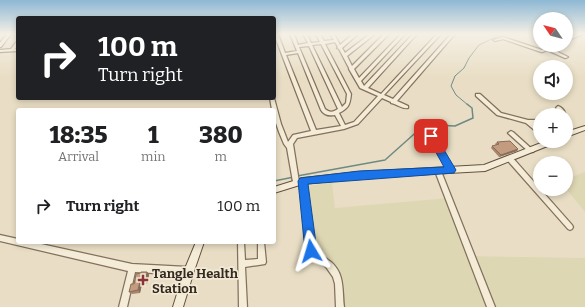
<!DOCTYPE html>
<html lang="en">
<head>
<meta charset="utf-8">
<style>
  body { margin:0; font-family:Bitter,serif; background:#f2f2f2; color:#202124; height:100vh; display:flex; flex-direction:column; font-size:15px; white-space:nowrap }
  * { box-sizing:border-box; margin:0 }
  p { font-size:13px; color:#757577 }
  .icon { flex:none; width:22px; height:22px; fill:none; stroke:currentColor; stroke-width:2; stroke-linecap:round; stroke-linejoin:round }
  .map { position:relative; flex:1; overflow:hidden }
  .sheet { position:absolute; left:16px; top:108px; width:260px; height:136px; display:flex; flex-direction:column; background:#fff; border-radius:4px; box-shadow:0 2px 6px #0003 }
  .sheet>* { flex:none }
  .top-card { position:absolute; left:16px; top:16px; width:260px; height:84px; border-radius:4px; box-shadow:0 2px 6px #0003; background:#202124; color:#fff; overflow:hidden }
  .needle { width:26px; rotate:305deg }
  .tools { position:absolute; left:533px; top:12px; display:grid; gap:8px }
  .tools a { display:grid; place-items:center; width:40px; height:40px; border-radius:50%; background:#fff; box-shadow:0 2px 6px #0003; font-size:20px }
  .pin { position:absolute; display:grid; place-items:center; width:34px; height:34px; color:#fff; margin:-17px; border-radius:8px; box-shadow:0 2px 6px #0006 }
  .me { position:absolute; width:44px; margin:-22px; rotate:353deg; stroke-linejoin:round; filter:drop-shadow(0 0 3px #0008) }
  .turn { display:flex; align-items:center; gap:14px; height:84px; padding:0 16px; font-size:18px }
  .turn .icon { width:52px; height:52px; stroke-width:2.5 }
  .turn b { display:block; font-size:28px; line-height:34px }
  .eta { display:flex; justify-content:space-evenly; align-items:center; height:68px; text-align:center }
  .eta b { font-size:24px; font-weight:800; line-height:28px }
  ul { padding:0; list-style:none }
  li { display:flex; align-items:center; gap:12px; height:60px; padding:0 16px }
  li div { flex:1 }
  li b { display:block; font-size:15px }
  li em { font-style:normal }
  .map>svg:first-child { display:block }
  .farmland { fill:#ded7b4 }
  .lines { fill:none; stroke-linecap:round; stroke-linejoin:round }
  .stream-far1 { stroke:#6e8a83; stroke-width:1 }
  .stream { stroke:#6e8a83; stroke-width:1.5 }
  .street-casing { stroke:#82715d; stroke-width:2.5 }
  .secondary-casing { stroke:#645240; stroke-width:2 }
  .street { fill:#f5ecd8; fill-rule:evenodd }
  .secondary { fill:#f5ecd8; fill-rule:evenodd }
  .wall { fill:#a8856d }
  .shaded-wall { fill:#886c59 }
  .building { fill:#c39b7f; stroke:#886c59 }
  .route { fill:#1a73e8; stroke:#114b97 }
  .poi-dot { fill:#8b3435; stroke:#f1e9d4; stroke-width:1.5 }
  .labels { text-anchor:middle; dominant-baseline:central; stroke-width:3.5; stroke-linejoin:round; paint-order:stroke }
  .near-poi-label { font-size:13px; font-weight:bold; fill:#34291f; stroke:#f1e9d4; text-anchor:start }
</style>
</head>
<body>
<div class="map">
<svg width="585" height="307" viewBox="0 0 585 307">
  <rect width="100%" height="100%" fill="#e9dec5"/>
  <g class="farmland">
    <path d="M585 172V212L566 189V179Z"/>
    <path d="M332 183 335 208 448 198 471 256 585 258V307H342L339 274 314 251 306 186Z"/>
  </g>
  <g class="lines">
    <path class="stream-far1" d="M468 105 456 95 451 86 455 76 464 68 469 58 479 45 502 34"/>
    <g class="stream">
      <path d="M297 176 385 160 422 127 435 125 455 126 473 118 472 108 467 104"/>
      <path d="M274 181 294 177"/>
    </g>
    <defs>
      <g id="street">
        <path d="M7 34H11L1 47H0V43Z"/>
        <path d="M274 34H278L285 53 297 51 290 34H294L298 45 308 43 303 34H307L311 43 320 42 316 34H320L324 41 334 40 330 34H334L340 45 353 34H358L342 48 345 53 370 34H375L347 56 352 66 384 34H389L354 69 359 78 401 34H405L361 81 364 86 413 34H417L368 88 381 94 437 34H441L384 95 393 99 451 34H455L397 101 408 106V108C402 109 397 104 391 103V102L382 98 358 124 344 129 297 138 293 144 299 182 298 184H294L293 182 287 148 284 144 279 132 274 117V110H272L270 98H274L281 124 288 142 293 135 311 131ZM335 42 338 47 337 48 339 49 349 68V69L360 88 378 96 354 122 345 125 339 113C349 108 350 104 351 94L325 44ZM321 44 347 94 346 103 342 107 312 45ZM309 46 338 109C333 112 330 113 325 109L299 47ZM298 53 321 110C324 115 330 116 335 115L341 126 316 130 286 55Z"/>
        <path d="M577 34H583L566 41V39Z"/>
        <path d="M503 37 542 50 550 45H555L550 48 568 57 566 58H565L547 50 543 52H541L503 39 495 41 493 40Z"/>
        <path d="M17 41H18V45L15 49H18V51L0 52V50L11 49Z"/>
        <path d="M476 94H480L501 113 528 120H540V124H533L540 129V134L538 133 526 123 497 115 476 96Z"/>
        <path d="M558 106C561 107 564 110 565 113V114L557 115 560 113 556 108Z"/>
        <path d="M511 131 513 132 533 150 534 151 533 152H529L509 134 508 133Z"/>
        <path d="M431 134 433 135 453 168 454 170 453 172H449L428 136Z"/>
        <path d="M508 157H512L572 225 573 227 572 229 570 230 568 229 508 161 507 159Z"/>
        <path d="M436 169H440L441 171 495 307H487L435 171Z"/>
        <path d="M301 179H305L306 181 312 245C316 253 324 257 331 262 345 274 342 291 344 307H336L335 284 333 277 326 267 311 256 306 245 300 181Z"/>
        <path d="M0 235 18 239V242H32L132 264 189 267 192 268 193 271 192 274 189 275 135 272 127 307H119L128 271 0 241Z"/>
        <path d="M238 242H244L245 260 258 259V242H264L266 262 265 264 245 267 247 307H239Z"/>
      </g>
      <g id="secondary">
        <path d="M585 126V130L566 137V132Z"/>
        <path d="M546 141H556L555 143 485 171 359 178 303 184 274 193V187L303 178 359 172 484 165Z"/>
        <path d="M196 242H204L194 271 183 307H173L184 271Z"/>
      </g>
    </defs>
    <use href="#street" class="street-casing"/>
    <use href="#secondary" class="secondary-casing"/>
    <use href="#street" class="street"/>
    <use href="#secondary" class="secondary"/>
  </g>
  <g class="wall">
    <path d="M497 142 518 149 517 151 499 157 491 148 492 146 496 145 495 144Z"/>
    <path d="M147 272 149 274 148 283 142 284 140 293 132 294 129 292 134 284Z"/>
  </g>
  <g class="shaded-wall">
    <path d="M518 149 517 151 499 157 501 155Z"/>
    <path d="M147 272 149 274 148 283 146 280Z"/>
    <path d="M140 281 142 284 140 293 138 290Z"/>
  </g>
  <g class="building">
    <path d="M510 141 518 149 501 155 492 146 499 144 497 142Z"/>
    <path d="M141 272H147L146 280 140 281 138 290 129 292 131 284H134L136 274 141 273Z"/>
  </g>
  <linearGradient id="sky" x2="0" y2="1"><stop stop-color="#8db8d4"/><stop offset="0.44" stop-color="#f5f0e5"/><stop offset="1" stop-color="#f5f0e5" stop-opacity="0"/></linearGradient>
  <rect width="585" height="77" fill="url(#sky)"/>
  <path class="route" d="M428 133H434L456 170 454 173 308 184 317 251 315 255 311 256 307 255 305 251 298 181 300 178 359 171 444 167 427 136Z"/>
  <path class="poi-dot" d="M141 274h4v4h4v4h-4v4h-4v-4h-4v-4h4z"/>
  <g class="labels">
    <g class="near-poi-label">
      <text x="152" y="273">Tangle Health<tspan x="152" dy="15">Station</tspan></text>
    </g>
  </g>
</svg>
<div class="tools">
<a><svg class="needle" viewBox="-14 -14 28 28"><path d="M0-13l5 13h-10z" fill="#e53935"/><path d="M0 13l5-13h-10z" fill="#757577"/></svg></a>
<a><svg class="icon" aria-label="sound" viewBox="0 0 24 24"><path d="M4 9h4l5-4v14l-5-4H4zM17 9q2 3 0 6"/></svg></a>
<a>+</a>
<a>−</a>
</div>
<div class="pin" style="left:431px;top:136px;background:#d93025"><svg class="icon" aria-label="arrive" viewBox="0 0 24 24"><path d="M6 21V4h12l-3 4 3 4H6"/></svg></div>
<svg class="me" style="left:311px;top:251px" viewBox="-20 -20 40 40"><path d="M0-17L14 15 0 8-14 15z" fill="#1a73e8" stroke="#fff" stroke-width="4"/></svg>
<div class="top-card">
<div class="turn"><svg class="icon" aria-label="right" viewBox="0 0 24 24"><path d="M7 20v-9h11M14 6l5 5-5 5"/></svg><div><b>100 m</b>Turn right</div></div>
</div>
<section class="sheet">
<div class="eta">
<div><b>18:35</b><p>Arrival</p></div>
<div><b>1</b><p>min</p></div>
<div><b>380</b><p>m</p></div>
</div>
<ul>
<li><svg class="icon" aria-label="right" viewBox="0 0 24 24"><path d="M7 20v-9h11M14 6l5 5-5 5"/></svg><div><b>Turn right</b></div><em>100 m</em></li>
</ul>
</section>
</div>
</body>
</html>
